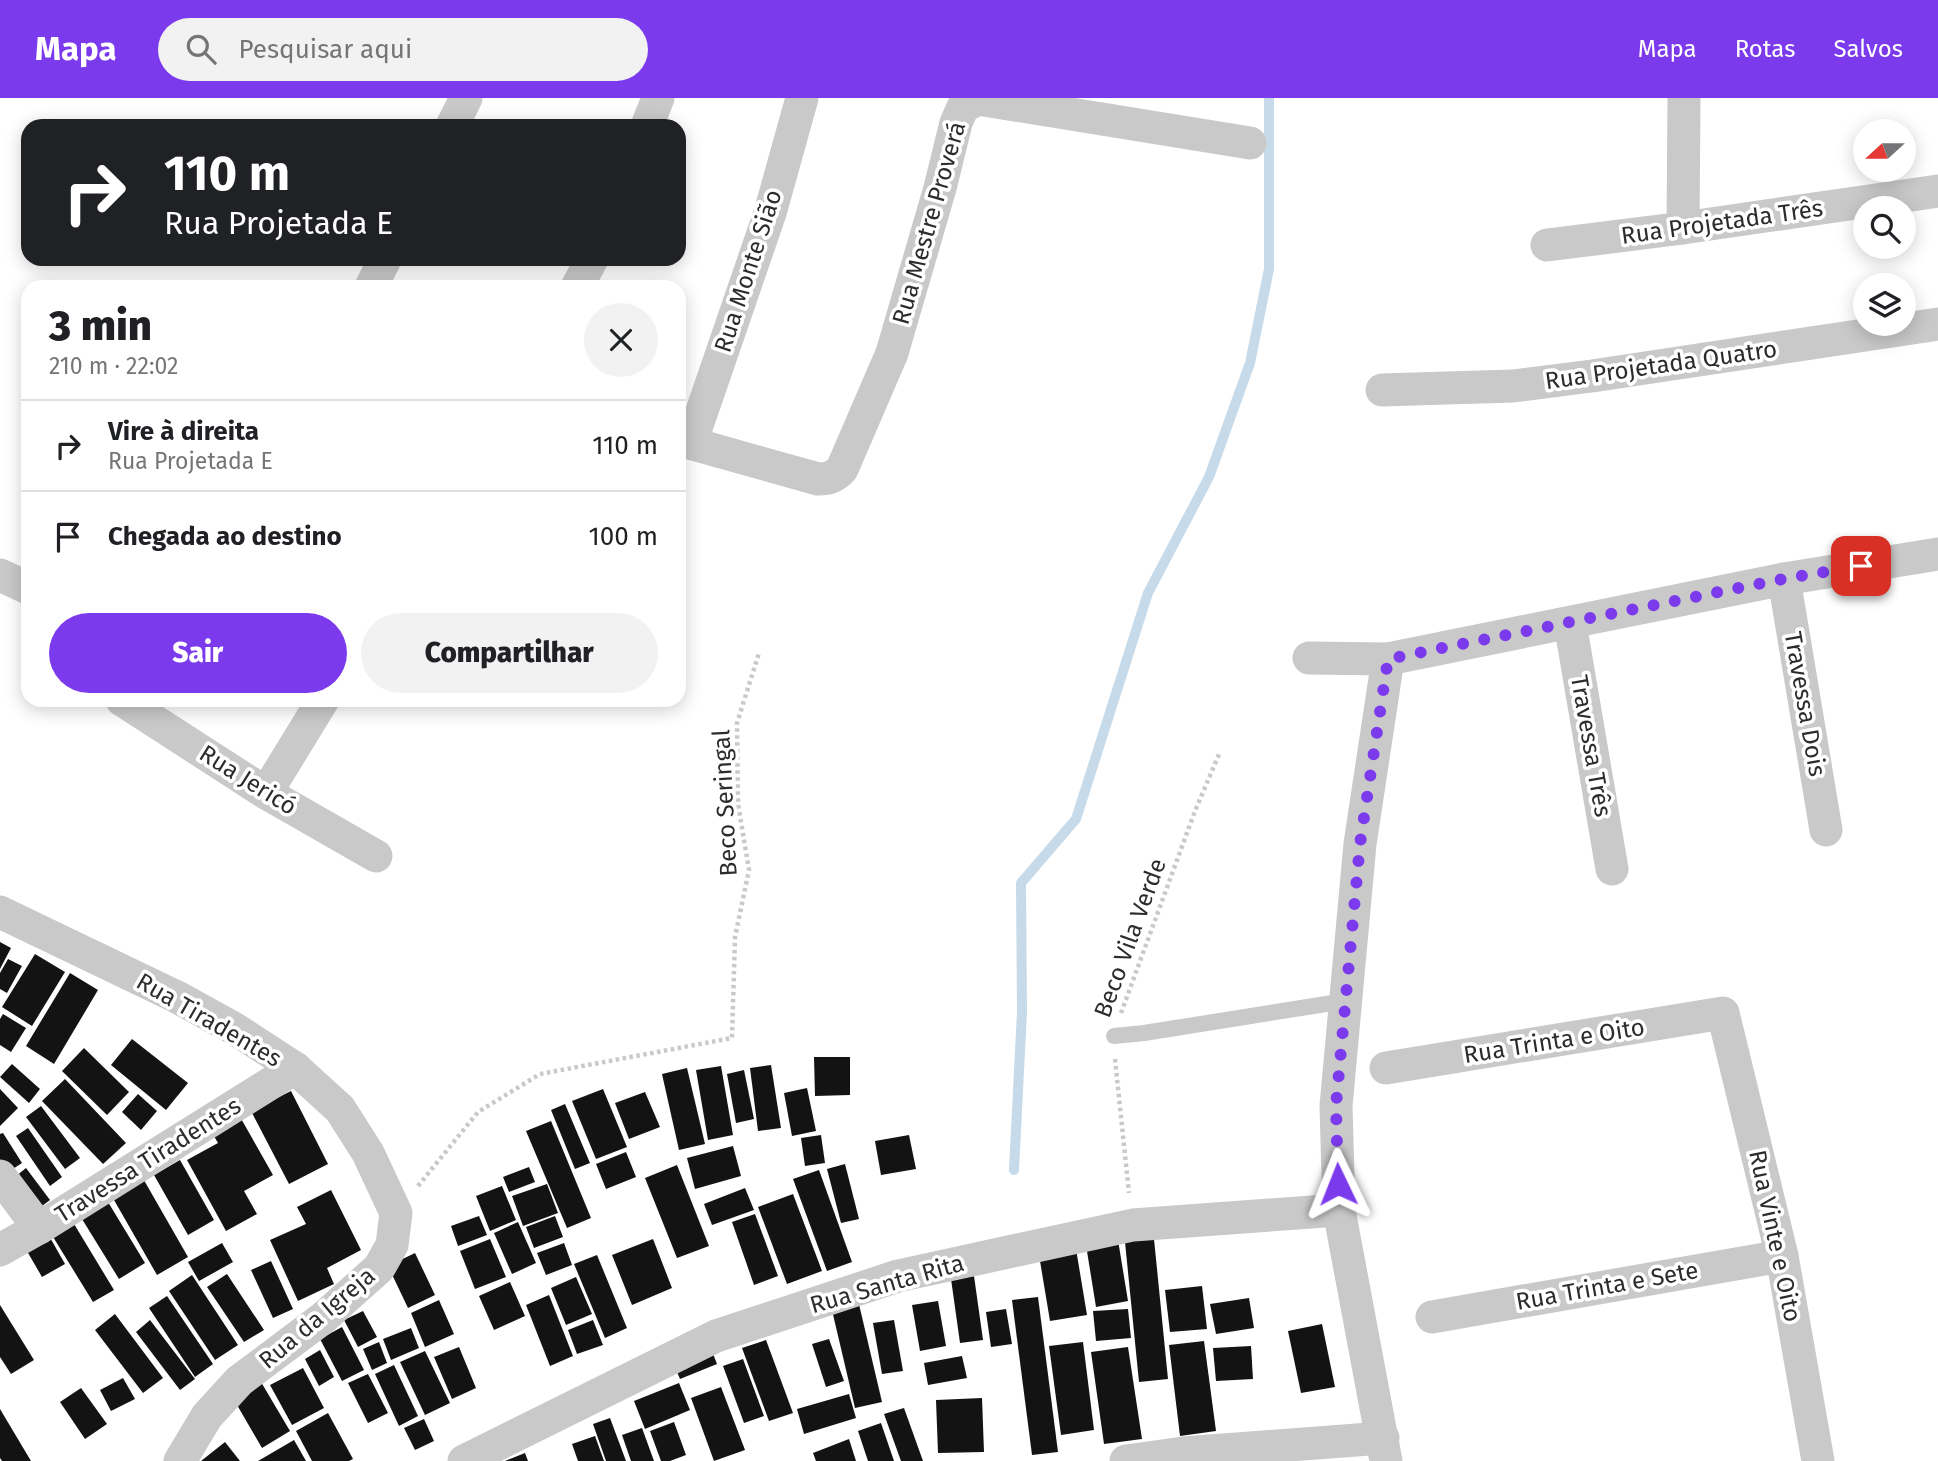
<!DOCTYPE html>
<html lang="pt">
<head>
<meta charset="utf-8">
<style>
  body { margin:0; font-family:"Fira Sans",sans-serif; background:#f2f2f2; color:#202124; height:100vh; display:flex; flex-direction:column; font-size:26px; white-space:nowrap }
  * { box-sizing:border-box; margin:0 }
  p { font-size:23px; color:#757577 }
  .icon { flex:none; width:38px; height:38px; fill:none; stroke:currentColor; stroke-width:2; stroke-linecap:round; stroke-linejoin:round }
  .map { position:relative; flex:1; overflow:hidden }
  .side { position:absolute; left:21px; top:182px; width:665px; height:427px; display:flex; flex-direction:column; background:#fff; border-radius:21px; box-shadow:0 4px 18px #0003 }
  .side>* { flex:none }
  .top-card { position:absolute; left:21px; top:21px; width:665px; height:147px; border-radius:21px; box-shadow:0 4px 18px #0003; background:#202124; color:#fff; overflow:hidden }
  .needle { width:46px; rotate:249deg }
  .tools { position:absolute; left:1853px; top:21px; display:grid; gap:14px }
  .tools a { display:grid; place-items:center; width:63px; height:63px; border-radius:50%; background:#fff; box-shadow:0 4px 18px #0003; font-size:35px }
  .pin { position:absolute; display:grid; place-items:center; width:60px; height:60px; color:#fff; margin:-30px; border-radius:14px; box-shadow:0 4px 10px #0006 }
  .me { position:absolute; width:77px; margin:-38px; rotate:358deg; stroke-linejoin:round; filter:drop-shadow(0 0 5px #0008) }
  .turn { display:flex; align-items:center; gap:24px; height:147px; padding:0 28px; font-size:32px }
  .turn .icon { width:91px; height:91px; stroke-width:2.5 }
  .turn b { display:block; font-size:49px; line-height:60px }
  .round { display:grid; place-items:center; flex:none; width:74px; height:74px; border-radius:37px; background:#f2f2f2 }
  .summary { display:flex; align-items:center; justify-content:space-between; height:119px; padding:0 28px }
  h1 { font-size:42px; font-weight:800; line-height:52px }
  .action { display:flex; gap:14px; margin-top:auto; padding:14px 28px }
  .action a { flex:1; height:80px; border-radius:42px; background:#7c3aed; color:#fff; font-size:28px; font-weight:800; line-height:80px; text-align:center }
  .action a+a { background:#f2f2f2; color:#202124 }
  ul { padding:0; list-style:none }
  li { display:flex; align-items:center; gap:21px; height:91px; padding:0 28px; border-top:2px solid #e0e0e0 }
  li div { flex:1 }
  li b { display:block; font-size:26px }
  li em { font-style:normal }
  header { display:flex; align-items:center; gap:42px; box-sizing:border-box; height:98px; padding:0 35px; background:#7c3aed; color:#fff }
  header strong { font-size:33px }
  nav { display:flex; gap:38px; margin-inline-start:auto; font-size:24px }
  .search { width:490px; height:63px; background:#f2f2f2; display:flex; align-items:center; gap:18px; box-sizing:border-box; padding:0 24px; border-radius:38px; color:#757577; font-size:26px }
  .map>svg:first-child { display:block }
  .lines { fill:none; stroke-linecap:round; stroke-linejoin:round }
  .stream { stroke:#c6dae9; stroke-width:10 }
  .building { fill:#131313 }
  .path { stroke:#c9c9c9; stroke-width:4.5; stroke-dasharray:3.5 3.5; stroke-linecap:butt }
  .service { stroke:#c9c9c9; stroke-width:16 }
  .minor { stroke:#c9c9c9; stroke-width:33 }
  .route { stroke:#7c3aed; stroke-width:12; stroke-dasharray:0 21.6 }
  .labels { text-anchor:middle; dominant-baseline:central; stroke-width:7; stroke-linejoin:round; paint-order:stroke }
  .street-label { font-size:24px; fill:#2c2c2c; stroke:#fff }
</style>
</head>
<body>
<header>
<strong>Mapa</strong>
<div class="search"><svg class="icon" aria-label="search" viewBox="0 0 24 24"><circle cx="10" cy="10" r="6"/><path d="M15 15l6 6"/></svg>Pesquisar aqui</div>
<nav><a>Mapa</a><a>Rotas</a><a>Salvos</a></nav>
</header>
<div class="map">
<svg width="1938" height="1363" viewBox="0 0 1938 1363">
  <rect width="100%" height="100%" fill="#fff"/>
  <g class="lines">
    <path class="stream" d="M1014 1072 1022 914 1021 785 1076 721 1148 495 1209 379 1250 265 1269 171V0"/>
  </g>
  <g class="building">
    <path d="M0 844 11 850 0 871Z"/>
    <path d="M35 856 65 874 32 928 2 909Z"/>
    <path d="M8 861 22 868 7 895 0 891V875Z"/>
    <path d="M70 875 98 892 54 966 26 948Z"/>
    <path d="M3 916 26 930 11 954 0 947V921Z"/>
    <path d="M132 941 188 985 166 1012 111 967Z"/>
    <path d="M84 950 129 994 107 1017 62 973Z"/>
    <path d="M814 959H850V997L815 998Z"/>
    <path d="M12 966 40 991 29 1005 0 979Z"/>
    <path d="M771 967 781 1030 758 1033 750 970Z"/>
    <path d="M721 968 733 1037 708 1042 696 972Z"/>
    <path d="M687 970 705 1046 679 1052 662 976Z"/>
    <path d="M744 972 754 1021 736 1025 727 976Z"/>
    <path d="M65 981 126 1045 103 1066 42 1003Z"/>
    <path d="M807 990 816 1033 792 1038 784 995Z"/>
    <path d="M0 991 18 1010 0 1028Z"/>
    <path d="M603 991 627 1049 596 1061 572 1003Z"/>
    <path d="M291 993 328 1066 289 1086 251 1013Z"/>
    <path d="M645 994 660 1029 629 1041 615 1005Z"/>
    <path d="M138 996 157 1013 141 1032 122 1014Z"/>
    <path d="M565 1006 590 1065 575 1071 551 1012Z"/>
    <path d="M41 1008 80 1060 65 1071 26 1019Z"/>
    <path d="M239 1017 273 1077 244 1093 257 1116 226 1133 187 1062 218 1045 211 1033Z"/>
    <path d="M551 1023 591 1120 567 1130 526 1033Z"/>
    <path d="M28 1030 62 1079 50 1088 16 1038Z"/>
    <path d="M3 1035 22 1065 5 1076 0 1068V1036Z"/>
    <path d="M821 1037 825 1065 805 1068 801 1040Z"/>
    <path d="M909 1037 916 1071 881 1077 875 1043Z"/>
    <path d="M733 1048 741 1078 695 1091 687 1060Z"/>
    <path d="M626 1054 636 1079 606 1091 596 1066Z"/>
    <path d="M180 1062 214 1122 188 1137 154 1077Z"/>
    <path d="M845 1066 859 1121 841 1125 827 1071Z"/>
    <path d="M677 1067 709 1148 677 1160 645 1080Z"/>
    <path d="M529 1069 535 1084 509 1094 503 1079Z"/>
    <path d="M26 1070 50 1102 34 1114 10 1083Z"/>
    <path d="M819 1072 852 1164 827 1173 793 1081Z"/>
    <path d="M141 1077 188 1159 157 1177 110 1095Z"/>
    <path d="M547 1086 558 1115 523 1128 512 1098Z"/>
    <path d="M502 1088 516 1122 490 1133 476 1098Z"/>
    <path d="M745 1090 754 1112 712 1127 704 1106Z"/>
    <path d="M331 1092 361 1152 327 1170 334 1186 298 1203 270 1142 306 1126 297 1109Z"/>
    <path d="M793 1096 822 1173 787 1186 758 1109Z"/>
    <path d="M108 1104 145 1165 119 1181 82 1121Z"/>
    <path d="M755 1116 778 1178 754 1187 732 1124Z"/>
    <path d="M479 1118 487 1137 458 1148 451 1128Z"/>
    <path d="M555 1118 563 1139 534 1150 526 1129Z"/>
    <path d="M71 1121 114 1192 93 1204 50 1134Z"/>
    <path d="M518 1124 536 1165 512 1176 494 1135Z"/>
    <path d="M1153 1131 1168 1281 1139 1284 1124 1134Z"/>
    <path d="M48 1136 65 1166 42 1179 24 1148Z"/>
    <path d="M490 1141 506 1179 475 1191 460 1153Z"/>
    <path d="M653 1141 672 1190 632 1207 612 1157Z"/>
    <path d="M1118 1142 1128 1203 1096 1209 1086 1147Z"/>
    <path d="M222 1145 233 1164 199 1183 188 1164Z"/>
    <path d="M564 1145 572 1167 546 1177 537 1155Z"/>
    <path d="M1076 1151 1087 1217 1050 1223 1039 1157Z"/>
    <path d="M415 1155 435 1197 408 1210 388 1168Z"/>
    <path d="M597 1157 627 1230 605 1240 574 1166Z"/>
    <path d="M271 1163 293 1211 273 1220 251 1172Z"/>
    <path d="M227 1176 264 1232 244 1244 207 1189Z"/>
    <path d="M192 1177 238 1247 215 1262 169 1193Z"/>
    <path d="M974 1178 983 1242 960 1245 951 1181Z"/>
    <path d="M576 1179 592 1216 566 1227 551 1190Z"/>
    <path d="M510 1184 525 1218 494 1232 479 1198Z"/>
    <path d="M1202 1188 1207 1231 1170 1234 1165 1192Z"/>
    <path d="M549 1197 573 1258 550 1268 526 1207Z"/>
    <path d="M167 1198 213 1266 195 1279 149 1210Z"/>
    <path d="M1038 1199 1058 1354 1032 1357 1012 1202Z"/>
    <path d="M1249 1200 1254 1230 1216 1236 1210 1206Z"/>
    <path d="M439 1202 454 1236 425 1249 411 1215Z"/>
    <path d="M858 1202 882 1304 855 1310 831 1208Z"/>
    <path d="M938 1203 946 1248 920 1253 912 1207Z"/>
    <path d="M0 1207 34 1262 11 1276 0 1259Z"/>
    <path d="M1006 1211 1012 1246 991 1249 986 1214Z"/>
    <path d="M1128 1211 1131 1240 1096 1243 1093 1213Z"/>
    <path d="M363 1213 377 1239 358 1249 344 1222Z"/>
    <path d="M115 1216 163 1280 143 1295 95 1232Z"/>
    <path d="M150 1222 195 1281 180 1292 136 1234Z"/>
    <path d="M593 1222 603 1247 577 1256 568 1232Z"/>
    <path d="M894 1222 903 1273 882 1276 873 1225Z"/>
    <path d="M1322 1226 1335 1289 1301 1295 1288 1233Z"/>
    <path d="M342 1229 364 1272 342 1283 320 1241Z"/>
    <path d="M411 1230 419 1250 391 1262 383 1241Z"/>
    <path d="M829 1241 844 1283 826 1289 812 1246Z"/>
    <path d="M766 1242 793 1315 769 1323 742 1250Z"/>
    <path d="M1204 1243 1216 1333 1180 1338 1169 1247Z"/>
    <path d="M379 1244 387 1265 372 1272 363 1251Z"/>
    <path d="M1083 1244 1094 1332 1061 1337 1049 1248Z"/>
    <path d="M710 1248 717 1266 680 1281 672 1262Z"/>
    <path d="M1251 1248 1253 1281 1216 1283 1213 1250Z"/>
    <path d="M459 1249 476 1290 452 1301 434 1259Z"/>
    <path d="M1128 1249 1142 1341 1104 1346 1091 1254Z"/>
    <path d="M320 1252 334 1279 319 1288 305 1261Z"/>
    <path d="M425 1253 450 1305 425 1317 400 1264Z"/>
    <path d="M962 1258 967 1280 928 1287 924 1265Z"/>
    <path d="M743 1261 764 1318 744 1325 723 1268Z"/>
    <path d="M394 1267 418 1318 399 1328 375 1276Z"/>
    <path d="M303 1270 324 1310 292 1327 270 1287Z"/>
    <path d="M368 1276 388 1315 368 1325 348 1285Z"/>
    <path d="M123 1280 135 1301 111 1313 100 1292Z"/>
    <path d="M261 1284 290 1333 262 1350 233 1300Z"/>
    <path d="M679 1285 690 1312 645 1331 634 1303Z"/>
    <path d="M721 1289 745 1352 714 1363 691 1300Z"/>
    <path d="M81 1290 107 1326 85 1341 60 1304Z"/>
    <path d="M849 1296 856 1320 804 1336 797 1311Z"/>
    <path d="M982 1300 984 1354 938 1355 936 1302Z"/>
    <path d="M904 1310 923 1363H901L884 1316Z"/>
    <path d="M0 1311 31 1363H2L0 1360Z"/>
    <path d="M328 1315 353 1361 349 1363H312L296 1333Z"/>
    <path d="M610 1320 626 1363H606L593 1326Z"/>
    <path d="M424 1321 434 1343 415 1352 404 1330Z"/>
    <path d="M674 1324 686 1357 670 1363H661L650 1333Z"/>
    <path d="M881 1325 894 1363H868L858 1333Z"/>
    <path d="M642 1330 654 1363H631L622 1337Z"/>
    <path d="M595 1338 604 1363H578L572 1346Z"/>
    <path d="M849 1341 856 1363H816L813 1355Z"/>
    <path d="M294 1342 306 1363H258Z"/>
    <path d="M225 1344 240 1363H201Z"/>
    <path d="M525 1355 528 1363H505Z"/>
  </g>
  <g class="lines">
    <g class="path">
      <path d="M1121 915 1195 713 1220 654"/>
      <path d="M1115 961 1129 1095"/>
      <path d="M418 1088 478 1014 540 976 732 940 735 839 749 772 738 706 737 625 759 555"/>
    </g>
    <path class="service" d="M1114 938 1144 935 1345 903"/>
    <g class="minor">
      <path d="M452 28 466 0"/>
      <path d="M647 28 658 0"/>
      <path d="M1683 130 1684 0"/>
      <path d="M1547 147 1683 130 1938 93"/>
      <path d="M371 189 385 161"/>
      <path d="M577 189 592 161"/>
      <path d="M1382 292 1513 288 1592 278 1938 226"/>
      <path d="M679 342 818 381C829 381 834 379 842 371L892 255 940 90 956 25 963 9 978 1 1250 45"/>
      <path d="M691 345 770 115 802 0"/>
      <path d="M0 477 28 490"/>
      <path d="M1784 481 1826 732"/>
      <path d="M1570 525 1612 771"/>
      <path d="M1309 560 1388 561 1784 481 1938 456"/>
      <path d="M122 602 266 695 376 758"/>
      <path d="M266 695 323 602"/>
      <path d="M0 814 177 899 235 931 295 970 340 1011 368 1055 396 1115 392 1147 379 1170 323 1220 239 1283 207 1318 180 1363"/>
      <path d="M1386 970 1723 915 1782 1158 1818 1363"/>
      <path d="M0 1078 39 1130"/>
      <path d="M0 1152 39 1130 295 970"/>
      <path d="M1432 1219 1782 1158"/>
      <path d="M464 1363 716 1238 898 1178 1133 1127 1339 1112"/>
      <path d="M1126 1363 1183 1355 1383 1340"/>
      <path d="M1386 1363 1339 1112 1336 1008 1360 746 1388 561"/>
    </g>
  </g>
  <g class="lines">
    <path class="route" d="M1338 1086 1336 1007 1360 746 1388 561 1783 481 1861 468"/>
  </g>
  <g class="labels">
    <g class="street-label">
      <text transform="translate(1722 124) rotate(-8)">Rua Projetada Três</text>
      <text transform="translate(929 125) rotate(-74)">Rua Mestre Proverá</text>
      <text transform="translate(748 173) rotate(-72)">Rua Monte Sião</text>
      <text transform="translate(1661 267) rotate(-8)">Rua Projetada Quatro</text>
      <text transform="translate(1805 606) rotate(80)">Travessa Dois</text>
      <text transform="translate(1591 648) rotate(80)">Travessa Três</text>
      <text transform="translate(248 682) rotate(32)">Rua Jericó</text>
      <text transform="translate(725 705) rotate(-93)">Beco Seringal</text>
      <text transform="translate(1130 840) rotate(-70)">Beco Vila Verde</text>
      <text transform="translate(209 922) rotate(30)">Rua Tiradentes</text>
      <text transform="translate(1554 943) rotate(-9)">Rua Trinta e Oito</text>
      <text transform="translate(148 1062) rotate(-32)">Travessa Tiradentes</text>
      <text transform="translate(1775 1138) rotate(78)">Rua Vinte e Oito</text>
      <text transform="translate(887 1186) rotate(-16)">Rua Santa Rita</text>
      <text transform="translate(1607 1188) rotate(-10)">Rua Trinta e Sete</text>
      <text transform="translate(317 1220) rotate(-40)">Rua da Igreja</text>
    </g>
  </g>
</svg>
<div class="tools">
<a><svg class="needle" viewBox="-14 -14 28 28"><path d="M0-13l5 13h-10z" fill="#e53935"/><path d="M0 13l5-13h-10z" fill="#757577"/></svg></a>
<a><svg class="icon" aria-label="search" viewBox="0 0 24 24"><circle cx="10" cy="10" r="6"/><path d="M15 15l6 6"/></svg></a>
<a><svg class="icon" aria-label="layers" viewBox="0 0 24 24"><path d="M12 4l9 5-9 5-9-5zM3 14l9 5 9-5"/></svg></a>
</div>
<div class="pin" style="left:1861px;top:468px;background:#d93025"><svg class="icon" aria-label="arrive" viewBox="0 0 24 24"><path d="M6 21V4h12l-3 4 3 4H6"/></svg></div>
<svg class="me" style="left:1338px;top:1086px" viewBox="-20 -20 40 40"><path d="M0-17L14 15 0 8-14 15z" fill="#7c3aed" stroke="#fff" stroke-width="4"/></svg>
<div class="top-card">
<div class="turn"><svg class="icon" aria-label="right" viewBox="0 0 24 24"><path d="M7 20v-9h11M14 6l5 5-5 5"/></svg><div><b>110 m</b>Rua Projetada E</div></div>
</div>
<section class="side">
<div class="summary"><div><h1>3 min</h1><p>210 m · 22:02</p></div><a class="round"><svg class="icon" aria-label="close" viewBox="0 0 24 24"><path d="M6 6l12 12M18 6L6 18"/></svg></a></div>
<ul>
<li><svg class="icon" aria-label="right" viewBox="0 0 24 24"><path d="M7 20v-9h11M14 6l5 5-5 5"/></svg><div><b>Vire à direita</b><p>Rua Projetada E</p></div><em>110 m</em></li>
<li><svg class="icon" aria-label="arrive" viewBox="0 0 24 24"><path d="M6 21V4h12l-3 4 3 4H6"/></svg><div><b>Chegada ao destino</b></div><em>100 m</em></li>
</ul>
<div class="action"><a>Sair</a><a>Compartilhar</a></div>
</section>
</div>
</body>
</html>
